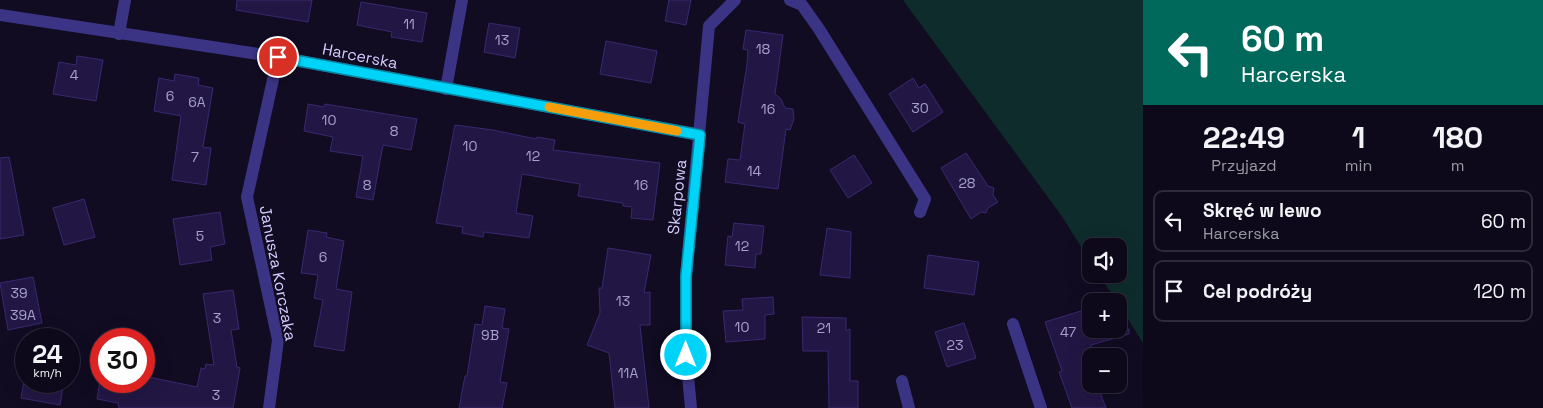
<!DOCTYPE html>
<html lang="pl">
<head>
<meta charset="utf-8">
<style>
  body { margin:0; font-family:"Space Grotesk",sans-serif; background:#1b1727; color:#f1f3f6; height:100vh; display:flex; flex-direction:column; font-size:19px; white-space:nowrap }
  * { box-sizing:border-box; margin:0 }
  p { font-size:16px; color:#9a9aa2 }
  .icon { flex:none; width:28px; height:28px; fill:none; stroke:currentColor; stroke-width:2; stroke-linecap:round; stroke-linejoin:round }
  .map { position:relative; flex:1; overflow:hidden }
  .panel { display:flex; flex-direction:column; background:#0d091a; width:400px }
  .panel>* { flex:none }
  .guide { background:#00695c; color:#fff; overflow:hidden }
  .buttons { position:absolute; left:1082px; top:238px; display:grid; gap:10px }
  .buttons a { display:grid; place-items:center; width:45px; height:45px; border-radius:10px; background:#0d091a; box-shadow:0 5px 20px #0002,0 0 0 1px #2d2a39; font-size:25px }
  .speed { position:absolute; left:15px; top:328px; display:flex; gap:10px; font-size:25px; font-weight:700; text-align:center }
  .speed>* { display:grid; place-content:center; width:65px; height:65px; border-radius:50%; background:#0d091a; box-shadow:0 5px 20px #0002,0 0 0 1px #2d2a39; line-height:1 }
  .speed small { font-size:12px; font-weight:400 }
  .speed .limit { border:8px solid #d22; background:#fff; color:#111 }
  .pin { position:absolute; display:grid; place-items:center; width:42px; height:42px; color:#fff; margin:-21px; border:2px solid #fff; border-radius:50%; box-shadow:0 1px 5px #0007 }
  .me { position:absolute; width:55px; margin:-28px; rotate:0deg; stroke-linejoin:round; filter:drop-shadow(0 0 4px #0008) }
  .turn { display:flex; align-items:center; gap:18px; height:105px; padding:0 15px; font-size:22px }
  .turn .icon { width:65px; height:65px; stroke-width:2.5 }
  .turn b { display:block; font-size:35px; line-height:42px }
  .eta { display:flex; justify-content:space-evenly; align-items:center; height:85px; text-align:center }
  .eta b { font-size:30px; font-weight:600; line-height:35px }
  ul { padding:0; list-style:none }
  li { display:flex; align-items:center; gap:15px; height:62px; margin:0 10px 8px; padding:0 5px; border:2px solid #2d2a39; border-radius:10px }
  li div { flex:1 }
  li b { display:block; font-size:19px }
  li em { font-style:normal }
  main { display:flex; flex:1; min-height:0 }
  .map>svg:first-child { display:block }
  .green { fill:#0f2c2c }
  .building { fill:#221744; stroke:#3a2871 }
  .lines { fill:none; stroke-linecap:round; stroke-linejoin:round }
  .minor { stroke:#3b3484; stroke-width:12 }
  .route-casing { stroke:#0089a1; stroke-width:12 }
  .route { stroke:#00d3f8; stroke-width:9 }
  .slow { stroke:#f59e0b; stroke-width:9 }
  .labels { text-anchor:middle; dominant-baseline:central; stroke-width:4.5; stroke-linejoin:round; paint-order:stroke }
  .number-label { font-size:14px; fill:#a8a0d0 }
  .street-label { font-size:16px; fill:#d5cdff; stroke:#110c22 }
</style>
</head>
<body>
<main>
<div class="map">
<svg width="1143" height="408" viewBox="0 0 1143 408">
  <rect width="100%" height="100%" fill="#110c22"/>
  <path class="green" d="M903 0H1143V343L1119 305V301H1116L1099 274H1119V246H1091V262L1061 215Z"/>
  <g class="building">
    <path d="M237 0H312L308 22 236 10Z"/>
    <path d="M669 0H691L686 25 665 21Z"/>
    <path d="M361 2 427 13 422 42 391 37 392 32 357 25Z"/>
    <path d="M489 23 520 28 515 58 484 52Z"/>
    <path d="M746 30 783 35 775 94 781 99 785 108 793 109 794 119 790 130 786 129 778 189 725 182 728 159 740 160 745 124 738 122 747 64 748 50 743 49Z"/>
    <path d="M606 41 657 51 651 83 600 74Z"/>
    <path d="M77 56 103 60 96 101 53 94 59 62 76 65Z"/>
    <path d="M175 74 199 78 198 85 213 88 203 147 211 148 206 185 172 180 181 116 154 111 159 78 174 81Z"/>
    <path d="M913 78 919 88 925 84 943 112 913 132 889 94Z"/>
    <path d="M308 104 324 107 325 104 417 119 411 150 383 145 373 200 356 197 363 156 330 151 333 137 304 131Z"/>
    <path d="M455 125 493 130 536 139 537 137 555 140 553 150 660 163 653 220 631 218 632 207 623 206V203L578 196 580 184 522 174 516 213 533 216 529 238 484 232 483 237 462 233 463 227 436 223Z"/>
    <path d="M966 153 988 186 994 188 993 195 998 202 988 208 986 213 981 212 971 219 941 168Z"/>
    <path d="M854 155 872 183 848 198 830 170Z"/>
    <path d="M9 157 24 235 0 239V158Z"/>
    <path d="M84 199 95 237 64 245 53 208Z"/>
    <path d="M220 212 225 244 210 247 212 260 180 265 173 219Z"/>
    <path d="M734 223 764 226 761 254H756L755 268 725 265 728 236 732 237Z"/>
    <path d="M827 228 851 232 850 278 820 275Z"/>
    <path d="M308 230 327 233 326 237 344 241 336 289 352 292 344 351 314 346 323 300 314 298 318 275 301 273Z"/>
    <path d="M608 248 651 255 644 293 650 292V325H640L649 408H615L609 353 587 345 600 313 599 288H602Z"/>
    <path d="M928 255 979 262 974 295 924 288Z"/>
    <path d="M33 277 42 323 8 330 0 283Z"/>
    <path d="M233 290 239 329 231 330 237 367 240 368 233 408H119L118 403 97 399 100 381H144V376L197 387 201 368 205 369 206 364 214 365 203 294Z"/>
    <path d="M773 297 774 314 765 315V339L726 342 723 311 743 310 742 299Z"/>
    <path d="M485 306 505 309 502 328 509 329 500 382 507 383 502 408H459L465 376H467L475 324 482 325Z"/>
    <path d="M1081 311 1082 315 1091 312V329H1129V334L1091 345V384H1097L1106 408H1072L1059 372 1062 371 1045 322Z"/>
    <path d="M802 317 846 318V331L850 329V381H858V408H829L828 351H803Z"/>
    <path d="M964 323 976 358 947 367 935 332Z"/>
    <path d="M24 381H64L60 405 21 398Z"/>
  </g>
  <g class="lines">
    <g class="minor">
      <path d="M790 0 802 5 819 29 925 199 920 212"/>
      <path d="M0 15 278 57 700 135"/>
      <path d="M119 34 125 0"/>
      <path d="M446 89 462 0"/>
      <path d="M1013 324 1041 408"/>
      <path d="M902 381 909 408"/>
      <path d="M269 408 278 340 247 197 278 57"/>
      <path d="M691 408 686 355V276L709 26 735 0"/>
    </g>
  </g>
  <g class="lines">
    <defs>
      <path id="route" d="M278 57 700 135 686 276V355"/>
    </defs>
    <use href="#route" class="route-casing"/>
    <use href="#route" class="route"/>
    <path class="slow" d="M549 107 677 131"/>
  </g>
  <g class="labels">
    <g class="number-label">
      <text x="409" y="24">11</text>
      <text x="502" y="40">13</text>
      <text x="763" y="49">18</text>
      <text x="74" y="75">4</text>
      <text x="170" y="96">6</text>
      <text x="197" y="102">6A</text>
      <text x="920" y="108">30</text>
      <text x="768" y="109">16</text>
      <text x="329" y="120">10</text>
      <text x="394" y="131">8</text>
      <text x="470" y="146">10</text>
      <text x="533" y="156">12</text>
      <text x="195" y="157">7</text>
      <text x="754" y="171">14</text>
      <text x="967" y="183">28</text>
      <text x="367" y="185">8</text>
      <text x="641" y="185">16</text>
      <text x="200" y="236">5</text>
      <text x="742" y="246">12</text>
      <text x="323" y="257">6</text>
      <text x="19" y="293">39</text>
      <text x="623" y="301">13</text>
      <text x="23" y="315">39A</text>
      <text x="217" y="318">3</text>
      <text x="742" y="327">10</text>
      <text x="824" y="328">21</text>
      <text x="1068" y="332">47</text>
      <text x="490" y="335">9B</text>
      <text x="955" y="345">23</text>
      <text x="628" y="373">11A</text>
      <text x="216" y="395">3</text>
    </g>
    <g class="street-label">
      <text transform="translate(360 56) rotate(11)">Harcerska</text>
      <text transform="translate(677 197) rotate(-84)">Skarpowa</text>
      <text transform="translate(278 273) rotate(79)">Janusza Korczaka</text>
    </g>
  </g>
</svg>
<div class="buttons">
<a><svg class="icon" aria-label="sound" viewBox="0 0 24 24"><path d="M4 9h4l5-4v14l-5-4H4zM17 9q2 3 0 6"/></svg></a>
<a>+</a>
<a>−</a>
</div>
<div class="speed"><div>24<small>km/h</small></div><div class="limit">30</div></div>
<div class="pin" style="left:278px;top:57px;background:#d93025"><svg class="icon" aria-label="arrive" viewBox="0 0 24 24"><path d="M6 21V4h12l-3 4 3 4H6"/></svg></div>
<svg class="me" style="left:686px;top:355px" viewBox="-20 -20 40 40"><circle r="17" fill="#00d3f8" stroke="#fff" stroke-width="3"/><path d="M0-11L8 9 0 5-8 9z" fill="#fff"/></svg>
</div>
<section class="panel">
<div class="guide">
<div class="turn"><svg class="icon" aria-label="left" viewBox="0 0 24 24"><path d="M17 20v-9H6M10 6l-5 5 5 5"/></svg><div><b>60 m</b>Harcerska</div></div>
</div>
<div class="eta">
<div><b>22:49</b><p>Przyjazd</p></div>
<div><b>1</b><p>min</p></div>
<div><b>180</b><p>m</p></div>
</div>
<ul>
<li><svg class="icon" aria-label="left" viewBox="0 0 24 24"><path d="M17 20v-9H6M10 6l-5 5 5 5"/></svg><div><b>Skręć w lewo</b><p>Harcerska</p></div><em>60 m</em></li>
<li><svg class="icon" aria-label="arrive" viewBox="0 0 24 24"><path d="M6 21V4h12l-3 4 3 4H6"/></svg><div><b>Cel podróży</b></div><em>120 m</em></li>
</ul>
</section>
</main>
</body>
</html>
